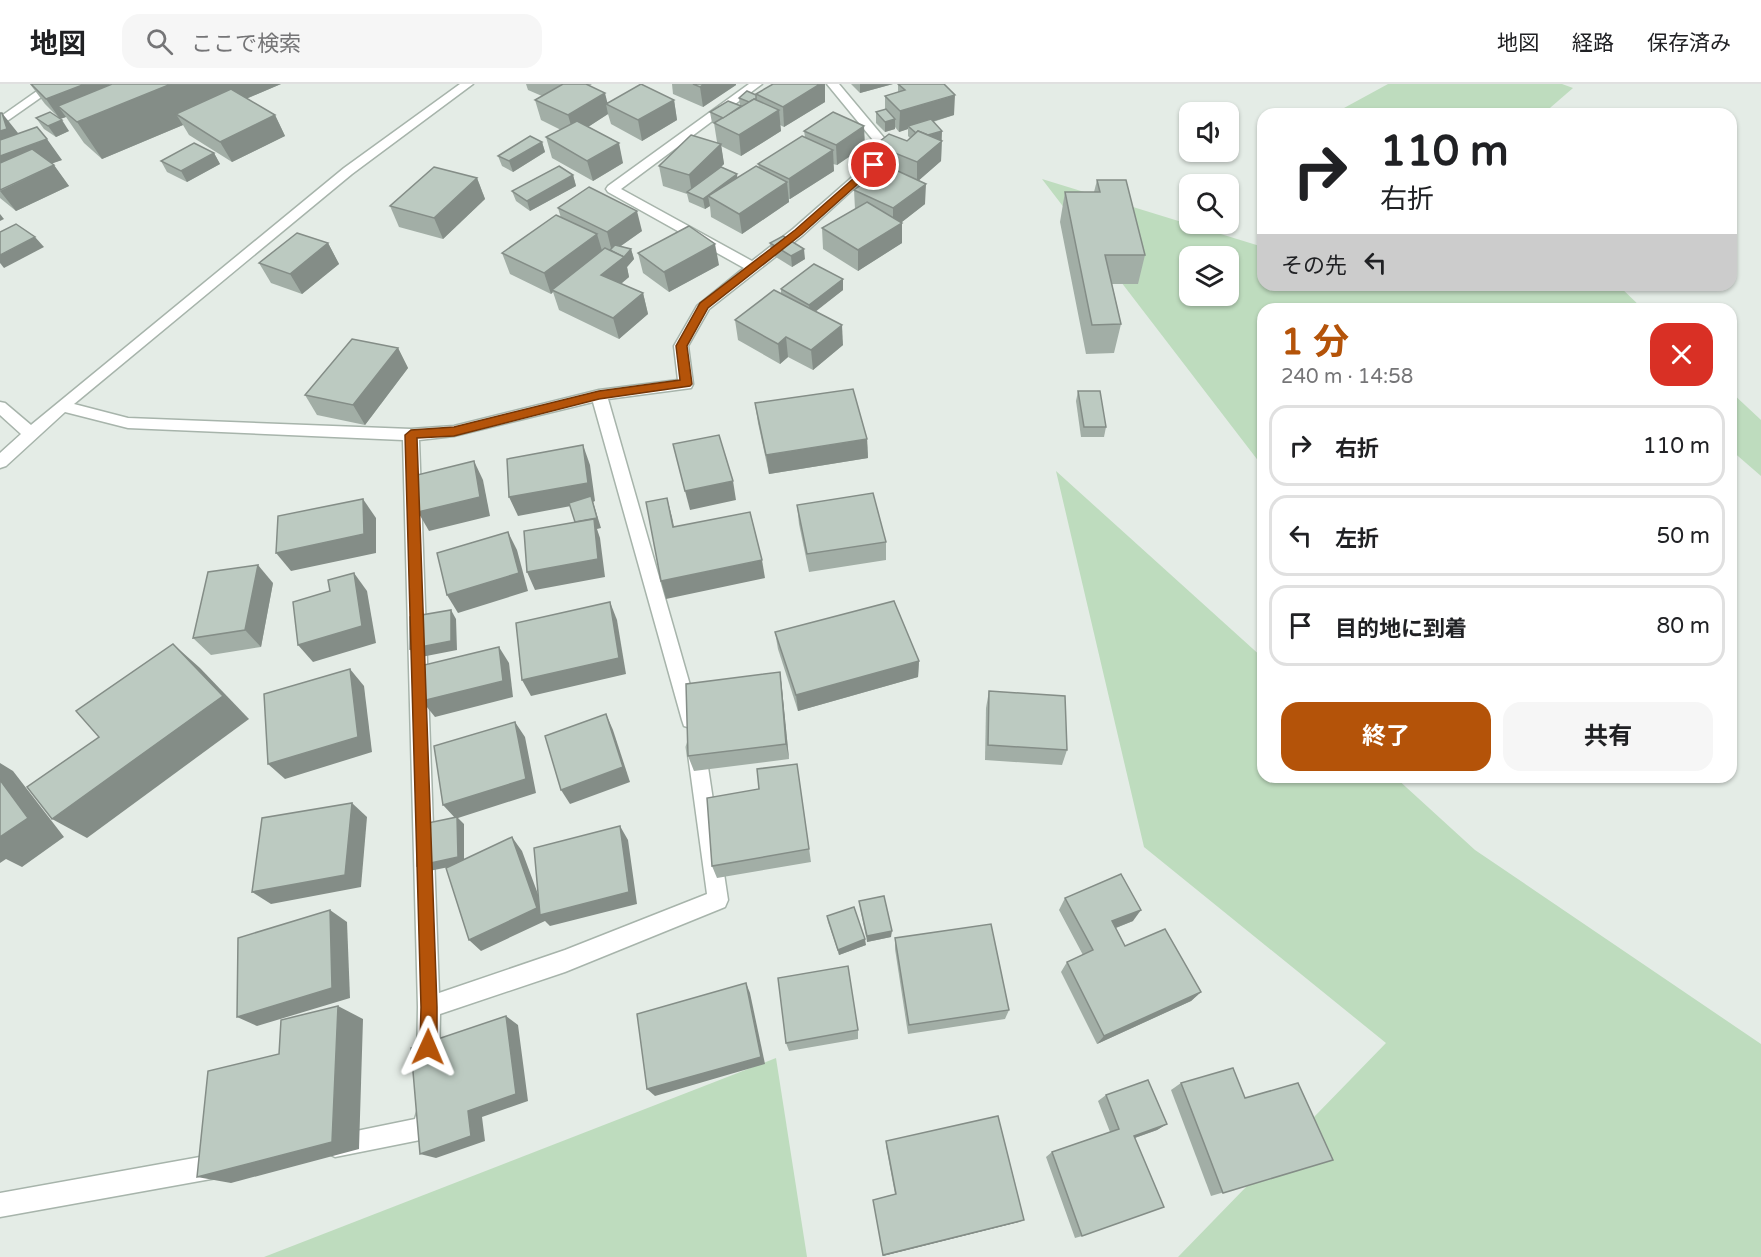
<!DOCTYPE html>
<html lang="ja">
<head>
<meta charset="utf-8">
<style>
  body { margin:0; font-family:"Varela Round","Noto Sans JP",sans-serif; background:#f6f6f6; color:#202124; height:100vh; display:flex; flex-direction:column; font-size:22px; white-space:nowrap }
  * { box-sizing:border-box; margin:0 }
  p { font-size:20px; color:#757577 }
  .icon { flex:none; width:33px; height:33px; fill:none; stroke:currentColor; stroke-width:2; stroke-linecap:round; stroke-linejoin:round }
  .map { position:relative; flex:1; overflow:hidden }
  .details { position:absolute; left:1257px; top:219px; width:480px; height:480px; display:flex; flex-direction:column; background:#fff; border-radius:18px; box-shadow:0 2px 4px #0004 }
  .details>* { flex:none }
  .guide { position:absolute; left:1257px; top:24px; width:480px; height:183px; border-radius:18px; box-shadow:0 2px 4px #0004; background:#fff; color:#202124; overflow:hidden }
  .controls { position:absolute; left:1179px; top:18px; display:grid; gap:12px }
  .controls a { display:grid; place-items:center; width:60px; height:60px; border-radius:12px; background:#fff; box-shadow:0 2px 4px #0004; font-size:30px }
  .pin { position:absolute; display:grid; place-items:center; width:51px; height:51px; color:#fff; margin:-26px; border:3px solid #fff; border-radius:50%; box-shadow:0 2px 6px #0007 }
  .me { position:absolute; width:66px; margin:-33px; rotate:1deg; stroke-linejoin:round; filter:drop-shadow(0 0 4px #0008) }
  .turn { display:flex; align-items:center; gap:21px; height:126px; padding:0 24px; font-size:27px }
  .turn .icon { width:78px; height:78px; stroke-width:2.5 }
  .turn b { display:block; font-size:42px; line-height:51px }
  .then { display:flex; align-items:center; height:57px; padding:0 24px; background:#0003; gap:12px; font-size:22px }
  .round { display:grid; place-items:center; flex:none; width:63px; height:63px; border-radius:18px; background:#f6f6f6 }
  .head { display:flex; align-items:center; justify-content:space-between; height:102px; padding:0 24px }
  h1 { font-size:36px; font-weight:700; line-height:45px; color:#b45309 }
  .cta { display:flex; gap:12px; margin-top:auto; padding:12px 24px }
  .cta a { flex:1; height:69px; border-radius:18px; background:#b45309; color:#fff; font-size:24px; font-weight:700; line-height:69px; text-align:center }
  .cta a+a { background:#f6f6f6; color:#202124 }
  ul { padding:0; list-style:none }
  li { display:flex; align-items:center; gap:18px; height:81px; margin:0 12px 9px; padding:0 12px; border:3px solid #e0e0e0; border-radius:18px }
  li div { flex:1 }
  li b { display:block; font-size:22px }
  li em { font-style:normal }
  header { display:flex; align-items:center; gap:36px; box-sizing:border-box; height:84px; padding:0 30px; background:#fff; border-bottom:2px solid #e0e0e0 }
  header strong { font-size:28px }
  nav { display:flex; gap:33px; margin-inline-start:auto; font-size:21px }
  .search { width:420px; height:54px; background:#f6f6f6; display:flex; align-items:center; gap:15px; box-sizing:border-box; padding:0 21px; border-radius:18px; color:#757577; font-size:22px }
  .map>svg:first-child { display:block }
  .green { fill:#bedcbe; fill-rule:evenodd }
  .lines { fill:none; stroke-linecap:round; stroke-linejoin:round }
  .minor-casing { stroke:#a7b4ab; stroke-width:3 }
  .minor { fill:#fff; fill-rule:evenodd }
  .wall { fill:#a2aea6 }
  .shaded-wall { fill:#848d87 }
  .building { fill:#bccac1; stroke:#848d87; stroke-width:1.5 }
  .route { fill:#b45309; stroke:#753606; stroke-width:1.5 }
</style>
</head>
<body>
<header>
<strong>地図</strong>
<div class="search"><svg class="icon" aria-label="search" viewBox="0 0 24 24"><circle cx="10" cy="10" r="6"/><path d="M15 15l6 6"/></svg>ここで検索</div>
<nav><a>地図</a><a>経路</a><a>保存済み</a></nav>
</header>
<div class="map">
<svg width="1761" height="1173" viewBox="0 0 1761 1173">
  <rect width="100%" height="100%" fill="#e4ece6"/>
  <g class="green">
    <path d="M1388 0H1562L1573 4 1543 30H1333Z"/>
    <path d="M1042 95 1263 163V201H1618L1643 225H1263V383ZM1190 172H1228V212H1190Z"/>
    <path d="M1731 308 1761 336V392L1731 366Z"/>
    <path d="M1056 387 1263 574V693H1395L1475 766 1761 960V1173H1178L1386 959 1144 763Z"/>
    <path d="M776 974 807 1173H264Z"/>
  </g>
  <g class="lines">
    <defs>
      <g id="minor">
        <path d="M47 0H60L0 42V33Z"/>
        <path d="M460 0H473L352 90 74 320 128 334 411 345 454 342 599 306 678 296 674 262 697 222 744 184 608 108 606 105 608 102 749 0H762L621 105 752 177 793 145 882 67 827 0H839L895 67 803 151 709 225 688 262 693 300 691 304 608 315 700 636 698 642 691 644 684 642 682 636 593 318 454 352 419 356 439 909 565 866 707 810 687 663 689 657 696 655 703 657 705 663 728 816 725 823 565 888 440 930 439 981 436 989 428 992 420 989 417 981 418 923 403 356 128 344 65 328 6 382 0 384V369L21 350 0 331V318L5 319 31 341 344 84Z"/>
        <path d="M427 1018 435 1022C440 1033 440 1042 435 1053L335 1073 327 1069 323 1061 327 1053 415 1035 419 1022Z"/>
        <path d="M222 1069 230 1073 234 1081 230 1089 222 1093 0 1133V1109Z"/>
      </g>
    </defs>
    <use href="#minor" class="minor-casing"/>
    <use href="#minor" class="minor"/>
  </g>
  <g class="wall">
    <path d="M30 0H281L246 15 275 31 285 52 232 78 189 51 183 41 102 75 84 59 66 33 60 35 45 20Z"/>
    <path d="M526 0H592L589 2 608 19 674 16 677 36 642 57 611 40 608 30 588 43 623 79 593 97 552 74 546 53 561 46 541 36 535 16 542 12 528 6Z"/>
    <path d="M672 0H736V1L703 23 673 10Z"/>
    <path d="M773 0H825V18L784 43 780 41 781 47 741 72 721 62 724 80 720 84 738 94 759 83 758 80 805 53 804 47 865 62 837 81 833 80 834 87 790 115H789V118L742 150 711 133 710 122 705 125 689 118 687 110 663 102 659 82 717 58 714 39H712L710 28 740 22 739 14 756 11Z"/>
    <path d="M851 0H893L860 9Z"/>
    <path d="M898 0 954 31 933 38 942 57 941 77 919 96 925 120 902 138V159L858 187 823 165 822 144 855 125 854 106 883 85 875 81V61L907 57 910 54 908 52V45L899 48 895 43V45L885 48 876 39V28L885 26V12L898 8Z"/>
    <path d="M0 29 18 50 62 76 52 79 69 102 16 127 0 114Z"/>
    <path d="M36 34 69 47 56 53 44 45Z"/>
    <path d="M542 58 545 68 513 88 502 82 498 72Z"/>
    <path d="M214 69 220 80 187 98 167 88 161 77Z"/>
    <path d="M573 91 576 102 530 127 516 117 512 107Z"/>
    <path d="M477 94 485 115 443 155 399 143 390 122Z"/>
    <path d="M1097 96 1145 171 1138 200H1112L1121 240 1114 269 1086 270 1060 138 1065 108H1094Z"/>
    <path d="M558 124 642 147 621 162 631 165 634 175 627 183 629 193 621 200 643 209 648 230 619 255 559 226 553 208 551 210 510 190 502 169 561 134Z"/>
    <path d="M328 159 339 180 302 210 271 199 259 179Z"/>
    <path d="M770 159 805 175 792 183 771 170Z"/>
    <path d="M638 169 719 181 669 208 643 189Z"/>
    <path d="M843 195V206L815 227 843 261 813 286 788 273 780 280 738 256 735 236 781 209V205Z"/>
    <path d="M398 264 408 284 365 341 317 331 305 311Z"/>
    <path d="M1078 307 1106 343 1104 353H1081L1076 317Z"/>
    <path d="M755 319 867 355 868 374 769 390 758 339Z"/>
    <path d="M797 421 886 458V476L809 488 799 440Z"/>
    <path d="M273 499 261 563 211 571 193 554Z"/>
    <path d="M775 548 919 577 918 593 798 627 778 565Z"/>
    <path d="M780 588 782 605 789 675 694 687 688 672Z"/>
    <path d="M989 607 1067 666 1062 681 985 676 986 624Z"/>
    <path d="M797 680 811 778 717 794 712 782Z"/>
    <path d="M1065 814 1133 837 1116 844 1125 862 1201 908 1191 917 1097 960 1061 888 1067 878 1083 871 1059 826Z"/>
    <path d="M859 817 891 853 867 858 860 823Z"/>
    <path d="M827 832 866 861 839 871 828 838Z"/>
    <path d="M895 854 1009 926 1005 935 908 950 895 865Z"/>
    <path d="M858 946V955L789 967 786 959Z"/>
    <path d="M1181 999 1333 1076 1211 1112 1171 1006Z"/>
    <path d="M1106 1011 1167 1040 1157 1046 1135 1054 1082 1152 1075 1154 1046 1073 1052 1068 1110 1048 1098 1017Z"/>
    <path d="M886 1057 1019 1138 883 1172 873 1116 895 1110 886 1062Z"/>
  </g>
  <g class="shaded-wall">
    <path d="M85 0H109L117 13 58 22 66 33 60 35 46 15Z"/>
    <path d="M171 0H281L189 39 176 30 183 41 102 75 77 38Z"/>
    <path d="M704 0H736V1L703 23 700 3Z"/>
    <path d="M820 0H825V18L784 43 783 23Z"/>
    <path d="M860 0H893L860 9Z"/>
    <path d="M605 9 608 21 606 20 608 30 574 52 568 31Z"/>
    <path d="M955 11 954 31 911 44 908 42V45L899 48 900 27Z"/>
    <path d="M674 16 677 36 642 57 638 36Z"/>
    <path d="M779 26 781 47 741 72 739 51Z"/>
    <path d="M2 29 18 49 22 64 47 55 62 76 0 98V47Z"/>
    <path d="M275 31 285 52 232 78 220 58Z"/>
    <path d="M895 35V45L885 48V38Z"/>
    <path d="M62 36 69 47 56 53 48 42Z"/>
    <path d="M864 42 865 62 837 81 836 61Z"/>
    <path d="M942 47 941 77 917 98V78L920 54Z"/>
    <path d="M542 58 545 68 513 88 509 77Z"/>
    <path d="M619 59 623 79 593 97 587 77Z"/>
    <path d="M721 60 724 80 693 110H692L689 91Z"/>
    <path d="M833 66 834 87 790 115 789 95Z"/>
    <path d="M214 69 220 80 187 98 181 87Z"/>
    <path d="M54 81 69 102 16 127 0 107Z"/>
    <path d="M737 90 738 100 708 112 710 122 705 125 703 115Z"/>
    <path d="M573 91 576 102 530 127 527 117Z"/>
    <path d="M477 94 485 115 443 155 434 134Z"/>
    <path d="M787 98 789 118 742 150 739 130Z"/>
    <path d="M926 100 925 120 898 141 902 139V159L858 187V166L893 144V124Z"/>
    <path d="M637 127 642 147 612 168 607 148Z"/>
    <path d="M0 130 4 135 0 137Z"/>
    <path d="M597 150 603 170 552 206 553 208 551 210 544 189Z"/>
    <path d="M35 153 44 163 4 184 0 179V171Z"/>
    <path d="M328 159 339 180 302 210 290 190Z"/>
    <path d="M715 160 719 181 669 208 664 188Z"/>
    <path d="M631 165 634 175 627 183 629 193 607 211 601 191Z"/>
    <path d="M804 165 805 175 792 183 791 172Z"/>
    <path d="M843 195V206L810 232 809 221Z"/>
    <path d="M643 209 648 230 619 255 613 234Z"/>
    <path d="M842 241 843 261 813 286 811 266Z"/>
    <path d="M786 253 788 273 780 280 778 260Z"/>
    <path d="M398 264 408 284 365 341 353 321Z"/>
    <path d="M867 355 868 374 769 390 766 371Z"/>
    <path d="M583 361 590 381 595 417 593 418 601 444 597 445 600 454 605 493 535 506 527 488 595 445 592 418 518 432 509 413Z"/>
    <path d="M474 377 483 396 490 432 429 447 418 428Z"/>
    <path d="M733 397 736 416 690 426 685 407Z"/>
    <path d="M667 414 672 433 678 462 673 443Z"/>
    <path d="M363 415 376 434V469L291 487 276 469Z"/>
    <path d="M508 448 517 466 528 507 458 529 447 511Z"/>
    <path d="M762 476 765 494 666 515 661 497Z"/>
    <path d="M258 481 273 499 261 563 245 546Z"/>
    <path d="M354 489 367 507 376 559 313 578 298 561Z"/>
    <path d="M610 518 617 536 626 590 531 612 522 596Z"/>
    <path d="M451 526 456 535 457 566 416 574 410 565Z"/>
    <path d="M173 560 200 584 249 635 87 754 52 735Z"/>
    <path d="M499 563 509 579 513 613 435 633 422 617Z"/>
    <path d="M919 577 918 593 798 627 796 611Z"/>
    <path d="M350 585 364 602 372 668 285 695 268 680Z"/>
    <path d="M780 588 782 605 789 675 786 660Z"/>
    <path d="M606 630 613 646 630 698 570 720 561 706Z"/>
    <path d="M515 638 525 653 536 709 458 734 464 740V780L424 788 417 782 456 735 443 721Z"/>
    <path d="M0 679 13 687 64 753 22 783 6 775 0 779Z"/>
    <path d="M352 719 367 733 361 803 271 820 252 808Z"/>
    <path d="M620 742 628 756 637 820 550 842 545 837 481 867 469 856 512 753 522 767 545 829Z"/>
    <path d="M330 826 347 838 350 914 257 942 237 933Z"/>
    <path d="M1141 826 1133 837 1105 848 1112 837Z"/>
    <path d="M892 847 891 853 867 858V852Z"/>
    <path d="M865 855 866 861 839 871 838 866Z"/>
    <path d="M746 899 750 909 765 980 655 1012 647 1005Z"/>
    <path d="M1201 908 1191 917 1097 960 1104 952Z"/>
    <path d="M338 922 363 935 359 1065 231 1099 197 1093Z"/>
    <path d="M506 932 518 941 528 1017 482 1033 485 1057 436 1074 420 1070 468 1027Z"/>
    <path d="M1167 1040 1157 1046 1126 1057 1134 1052Z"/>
    <path d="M1024 1136 1019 1138 883 1172V1171Z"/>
  </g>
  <g class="building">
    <path d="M31 0H85L46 15Z"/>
    <path d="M112 0H171L77 38 58 22Z"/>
    <path d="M563 0H586L605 9 568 31 535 16Z"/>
    <path d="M641 0 674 16 638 36 606 20Z"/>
    <path d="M693 0H704L700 3Z"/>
    <path d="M773 0H820L783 23 756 10Z"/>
    <path d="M898 0H944L955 11 900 27 885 12 905 6Z"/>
    <path d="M231 5 275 31 220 58 176 30Z"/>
    <path d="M747 7 756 11V15H754L749 18 739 14Z"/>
    <path d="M754 15 779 26 739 51 714 39Z"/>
    <path d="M728 17 741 22 723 34 710 28Z"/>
    <path d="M886 25 895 35 885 38 876 28Z"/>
    <path d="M50 28 62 36 48 42 36 34Z"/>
    <path d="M833 28 864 42 836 61 804 47Z"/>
    <path d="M0 29H2L7 45 0 47Z"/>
    <path d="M931 35 942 47 928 51 918 47 916 49 908 42Z"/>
    <path d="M577 37 619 59 587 77 546 53Z"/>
    <path d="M37 43 47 55 0 72V56Z"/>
    <path d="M918 47 942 57 917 78 875 61 889 50 907 57Z"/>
    <path d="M691 51 721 60 689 91 659 82Z"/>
    <path d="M530 52 542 58 509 77 498 72Z"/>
    <path d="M802 52 833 66 789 95 758 80Z"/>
    <path d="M194 59 214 69 181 87 161 77Z"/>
    <path d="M32 65 54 81 0 106V79Z"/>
    <path d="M559 82 573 91 527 117 512 107Z"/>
    <path d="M756 82 787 98 739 130 708 112Z"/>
    <path d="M887 82 926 100 893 124 854 106Z"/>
    <path d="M434 83 477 94 434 134 390 122Z"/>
    <path d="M721 83 737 90 703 115 687 108Z"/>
    <path d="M1097 96H1126L1145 171H1105L1121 240 1092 241 1065 108H1100Z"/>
    <path d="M589 103 637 127 607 148 558 124Z"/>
    <path d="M867 118 902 139 858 166 822 144Z"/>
    <path d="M556 131 597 150 544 189 502 169Z"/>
    <path d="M16 140 35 153 0 171V148Z"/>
    <path d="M689 142 715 160 664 188 638 169Z"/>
    <path d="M297 149 328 159 290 190 259 179Z"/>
    <path d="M783 152 804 165 791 172 770 159Z"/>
    <path d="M615 161 631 165 624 173 610 166Z"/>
    <path d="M605 164 624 173 601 191 643 209 613 234 552 206Z"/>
    <path d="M814 180 843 195 809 221 781 205Z"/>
    <path d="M774 206 842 241 811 266 786 253 778 260 735 236Z"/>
    <path d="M352 255 398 264 353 321 305 311Z"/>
    <path d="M853 305 867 355 766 371 755 319Z"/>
    <path d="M1078 307H1100L1106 343H1084Z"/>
    <path d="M719 351 733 397 685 407 673 360Z"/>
    <path d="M583 361 588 399 509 413 507 375Z"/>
    <path d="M474 377 480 413 418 428 413 392Z"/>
    <path d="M873 409 886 458 807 470 797 421Z"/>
    <path d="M591 412 597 434 575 438 569 419Z"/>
    <path d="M667 414 673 443 750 428 762 476 661 497 646 418Z"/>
    <path d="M363 415 364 450 276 469 278 432Z"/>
    <path d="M594 435 598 475 527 488 524 447Z"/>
    <path d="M508 448 519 489 447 511 437 469Z"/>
    <path d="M258 481 245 546 193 554 208 488Z"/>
    <path d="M354 489 362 542 298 561 293 518 330 507 328 496Z"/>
    <path d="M894 517 919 577 796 611 775 548Z"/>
    <path d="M610 518 619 574 522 596 516 539Z"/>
    <path d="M451 526V557L410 565V533Z"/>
    <path d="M173 560 223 612 52 735 27 703 99 653 76 627Z"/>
    <path d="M499 563 503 597 422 617 420 582Z"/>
    <path d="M350 585 358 653 268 680 264 610Z"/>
    <path d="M780 588 786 660 688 672 686 600Z"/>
    <path d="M989 607 1065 612 1067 666 988 661Z"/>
    <path d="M606 630 623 683 561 706 545 652Z"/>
    <path d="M515 638 526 695 443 721 434 662Z"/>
    <path d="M797 680 809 765 712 782 707 714 759 705 757 685Z"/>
    <path d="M0 696 28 734 0 753Z"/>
    <path d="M352 719 345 791 252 808 262 734Z"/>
    <path d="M457 733 458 773 417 782 418 741Z"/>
    <path d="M620 742 629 808 540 831 534 764Z"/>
    <path d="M512 753 537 824 469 856 446 784Z"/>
    <path d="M1121 790 1141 826 1112 837 1125 862 1165 845 1201 908 1104 952 1067 878 1093 866 1065 814Z"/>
    <path d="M884 812 892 847 867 852 859 817Z"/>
    <path d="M854 823 865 855 838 866 827 832Z"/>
    <path d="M330 826 332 904 237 933 238 854Z"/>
    <path d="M991 840 1009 926 909 941 895 854Z"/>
    <path d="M848 882 858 946 786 959 778 894Z"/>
    <path d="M746 899 761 973 647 1005 637 930Z"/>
    <path d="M338 922 332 1058 197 1093 208 987 279 970 281 936Z"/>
    <path d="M506 932 516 1010 468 1027 471 1052 420 1070 411 964Z"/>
    <path d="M1233 984 1245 1014 1298 999 1333 1076 1223 1109 1181 999Z"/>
    <path d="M1148 996 1167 1040 1134 1052 1164 1123 1082 1152 1052 1068 1119 1045 1106 1011Z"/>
    <path d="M998 1032 1024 1136 883 1171 873 1116 896 1110 886 1057Z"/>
  </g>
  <path class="route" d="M871 79 879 81 802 150 708 224 687 262 692 300 690 302 599 315 454 352 417 354 437 923V963L434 969 428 972 422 969 420 963 421 923 405 351 411 346 454 343 599 307 680 296 676 262 700 219 795 146Z"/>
</svg>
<div class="controls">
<a><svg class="icon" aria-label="sound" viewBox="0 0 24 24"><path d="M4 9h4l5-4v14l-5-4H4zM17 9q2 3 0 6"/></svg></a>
<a><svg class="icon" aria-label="search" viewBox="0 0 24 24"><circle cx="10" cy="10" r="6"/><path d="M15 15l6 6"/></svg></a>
<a><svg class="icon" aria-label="layers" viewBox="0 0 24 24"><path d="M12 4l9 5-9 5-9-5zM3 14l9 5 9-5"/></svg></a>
</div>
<div class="pin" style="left:874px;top:81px;background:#d93025"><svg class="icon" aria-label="arrive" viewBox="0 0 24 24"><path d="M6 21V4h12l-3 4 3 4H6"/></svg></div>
<svg class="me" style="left:428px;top:963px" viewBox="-20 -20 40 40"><path d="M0-17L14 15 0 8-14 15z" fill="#b45309" stroke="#fff" stroke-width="4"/></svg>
<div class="guide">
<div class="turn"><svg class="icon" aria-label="right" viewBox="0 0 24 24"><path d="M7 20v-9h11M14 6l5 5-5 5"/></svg><div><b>110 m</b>右折</div></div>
<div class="then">その先<svg class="icon" aria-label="left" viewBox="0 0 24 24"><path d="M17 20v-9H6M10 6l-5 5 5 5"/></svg></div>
</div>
<section class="details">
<div class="head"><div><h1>1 分</h1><p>240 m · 14:58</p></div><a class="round" style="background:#d93025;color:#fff"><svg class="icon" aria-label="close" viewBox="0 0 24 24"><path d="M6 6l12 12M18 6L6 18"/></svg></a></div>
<ul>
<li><svg class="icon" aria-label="right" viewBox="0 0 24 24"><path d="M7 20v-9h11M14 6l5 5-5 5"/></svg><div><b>右折</b></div><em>110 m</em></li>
<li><svg class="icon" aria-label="left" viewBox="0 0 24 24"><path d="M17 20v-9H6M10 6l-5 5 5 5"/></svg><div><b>左折</b></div><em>50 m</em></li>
<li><svg class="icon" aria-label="arrive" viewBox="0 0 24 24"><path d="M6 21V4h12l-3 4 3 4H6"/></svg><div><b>目的地に到着</b></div><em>80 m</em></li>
</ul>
<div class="cta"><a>終了</a><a>共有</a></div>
</section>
</div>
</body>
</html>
